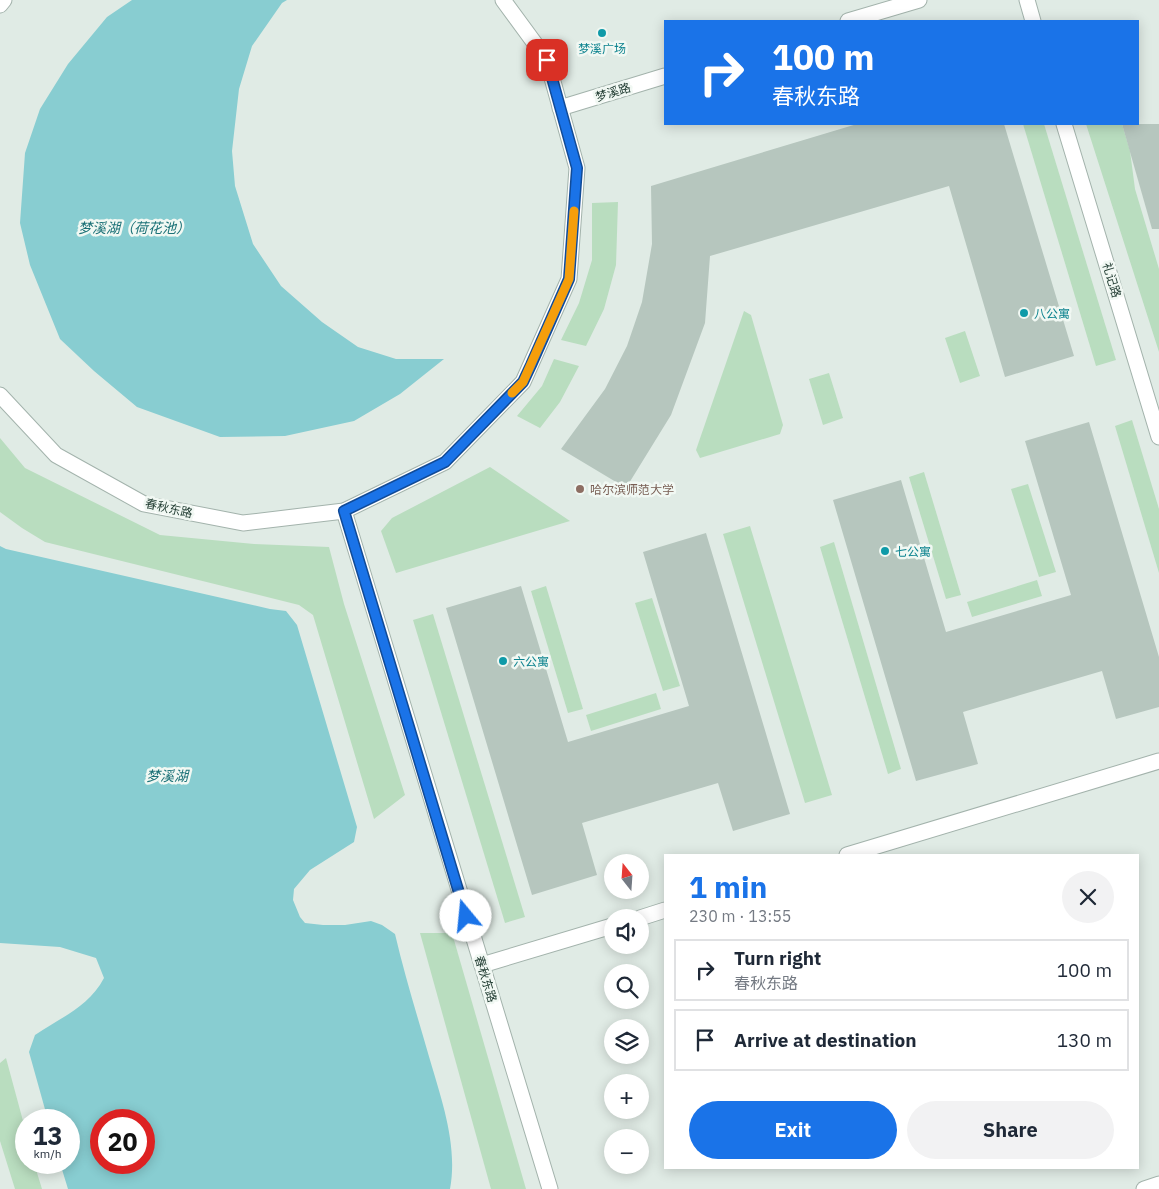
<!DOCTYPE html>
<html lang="en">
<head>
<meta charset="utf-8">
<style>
  body { margin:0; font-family:"IBM Plex Sans","Noto Sans SC",sans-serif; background:#f2f2f3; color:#1f2937; height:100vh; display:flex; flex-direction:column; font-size:19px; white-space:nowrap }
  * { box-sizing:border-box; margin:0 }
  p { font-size:16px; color:#747a83 }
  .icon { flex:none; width:28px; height:28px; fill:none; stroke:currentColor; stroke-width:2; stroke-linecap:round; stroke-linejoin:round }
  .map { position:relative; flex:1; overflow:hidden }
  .side { position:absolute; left:664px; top:854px; width:475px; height:315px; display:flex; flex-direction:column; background:#fff; border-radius:0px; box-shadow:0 2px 12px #0003 }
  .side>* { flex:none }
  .guide { position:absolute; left:664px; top:20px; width:475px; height:105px; border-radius:0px; box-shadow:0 2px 12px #0003; background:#1a73e8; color:#fff; overflow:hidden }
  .needle { width:32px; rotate:343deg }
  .buttons { position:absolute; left:604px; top:854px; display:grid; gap:10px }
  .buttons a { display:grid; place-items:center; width:45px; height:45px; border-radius:50%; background:#fff; box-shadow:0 2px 12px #0003; font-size:25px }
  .speed { position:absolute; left:15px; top:1109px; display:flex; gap:10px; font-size:25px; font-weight:700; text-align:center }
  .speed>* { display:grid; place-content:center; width:65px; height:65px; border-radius:50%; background:#fff; box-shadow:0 2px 12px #0003; line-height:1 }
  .speed small { font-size:12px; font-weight:400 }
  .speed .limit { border:8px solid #d22; background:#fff; color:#111 }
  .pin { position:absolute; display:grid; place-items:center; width:42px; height:42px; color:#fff; margin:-21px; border-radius:10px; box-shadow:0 2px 8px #0006 }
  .me { position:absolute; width:55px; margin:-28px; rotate:343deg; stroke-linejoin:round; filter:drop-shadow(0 0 4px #0008) }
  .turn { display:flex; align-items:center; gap:18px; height:105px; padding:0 25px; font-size:22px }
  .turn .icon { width:65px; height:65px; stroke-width:2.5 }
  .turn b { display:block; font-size:35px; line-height:42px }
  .round { display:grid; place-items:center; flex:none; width:52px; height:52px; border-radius:26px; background:#f2f2f3 }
  .overview { display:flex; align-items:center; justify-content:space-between; height:85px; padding:0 25px }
  h1 { font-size:30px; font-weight:700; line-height:38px; color:#1a73e8 }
  .action { display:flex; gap:10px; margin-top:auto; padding:10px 25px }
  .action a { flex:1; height:58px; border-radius:30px; background:#1a73e8; color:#fff; font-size:20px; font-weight:700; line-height:58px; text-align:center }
  .action a+a { background:#f2f2f3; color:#1f2937 }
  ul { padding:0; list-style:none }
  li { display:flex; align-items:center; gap:15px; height:62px; margin:0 10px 8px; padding:0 15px; border:2px solid #e0e1e3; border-radius:0px }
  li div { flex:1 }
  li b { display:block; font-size:19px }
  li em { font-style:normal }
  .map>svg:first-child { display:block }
  .green { fill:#b9ddbf }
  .water { fill:#88cdd1; fill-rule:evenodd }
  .building { fill:#b6c6be }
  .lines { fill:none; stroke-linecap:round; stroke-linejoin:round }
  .lane-casing { stroke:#a3b3ac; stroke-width:17 }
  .lane { stroke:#fff; stroke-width:15 }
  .route-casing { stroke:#114b97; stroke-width:12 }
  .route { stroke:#1a73e8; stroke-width:9 }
  .slow { stroke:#f59e0b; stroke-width:9 }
  .culture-dot { fill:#0f9aa8; stroke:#f1f8f3; stroke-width:2 }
  .education-dot { fill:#8d6e63; stroke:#f1f8f3; stroke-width:2 }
  .labels { text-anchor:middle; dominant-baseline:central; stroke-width:5; stroke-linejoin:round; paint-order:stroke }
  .culture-label { font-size:12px; fill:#0d838f; stroke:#f1f8f3; text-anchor:start }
  .street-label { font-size:12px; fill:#213c32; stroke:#f1f8f3 }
  .education-label { font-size:12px; fill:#785e54; stroke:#f1f8f3; text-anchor:start }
  .water-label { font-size:14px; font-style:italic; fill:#1b7177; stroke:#f1f8f3 }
</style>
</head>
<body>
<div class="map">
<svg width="1159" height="1189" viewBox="0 0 1159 1189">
  <rect width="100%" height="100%" fill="#e0ebe5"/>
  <g class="green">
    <path d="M1023 124H1044L1116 360 1096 366Z"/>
    <path d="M1086 124H1122L1130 151 1135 189 1159 269V352Z"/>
    <path d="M618 202 616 265 604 309 586 346 561 340 579 303 592 260V203Z"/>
    <path d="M744 311 751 315 783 425 780 434 700 458 696 450Z"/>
    <path d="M965 331 980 376 960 383 945 338Z"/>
    <path d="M554 359 579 366 560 402 540 428 517 416 542 386Z"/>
    <path d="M829 373 843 418 823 425 809 379Z"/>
    <path d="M1132 420 1159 509V573L1115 426Z"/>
    <path d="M0 438 25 468 160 535 254 544 329 547 344 604 405 795 374 819 313 615 299 605 45 542 22 528 0 512Z"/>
    <path d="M490 467 570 521 396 573 381 531 392 518Z"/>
    <path d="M924 472 961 595 946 599 909 477Z"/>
    <path d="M1028 484 1056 572 1039 577 1011 489Z"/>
    <path d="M750 526 832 795 805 803 723 534Z"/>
    <path d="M834 542 901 769 888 774 820 547Z"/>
    <path d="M1037 580 1042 596 972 617 967 602Z"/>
    <path d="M546 586 583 709 568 713 531 591Z"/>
    <path d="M652 598 680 686 663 691 635 603Z"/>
    <path d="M433 614 525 917 505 923 413 620Z"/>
    <path d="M656 693 661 709 591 731 586 715Z"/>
    <path d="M420 933H452L526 1189H491Z"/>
    <path d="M6 1058 26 1132V1162L34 1163 42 1189H15L0 1141V1063Z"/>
  </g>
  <g class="water">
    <path d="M132 0H287L282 3 252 46 239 89 232 151 235 186 253 244 281 286 322 322 358 347 396 359H444L400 394 354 421 285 436 220 437 137 407 94 371 60 339 30 265 20 223 25 153 40 109 68 64 107 17Z"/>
    <path d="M0 546 6 549 270 609 286 611 297 625 357 827 354 842 310 870 294 889 293 900 300 917 305 923 323 925H345L371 921 382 925 395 934C405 977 418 1018 430 1060 442 1101 458 1146 450 1189H68L60 1163 69 1162V1120H48L29 1052 35 1035C61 1017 88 1008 104 978L96 958 60 947 0 943ZM101 1120H144V1162H101Z"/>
  </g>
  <g class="building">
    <path d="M857 124H1004L1074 356 1005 377 949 186 710 256 705 323 671 415 626 488 561 449 605 389 627 346 642 302 652 244 651 186Z"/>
    <path d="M1122 124H1159V229H1152Z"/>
    <path d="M1089 422 1159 657V707L1116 719 1102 671 963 712 978 764 916 781 833 500 901 480 946 632 1071 595 1025 441Z"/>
    <path d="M706 533 790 814 733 831 718 783 582 823 597 875 532 895 446 608 521 586 568 742 689 706 643 552Z"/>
  </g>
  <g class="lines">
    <defs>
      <g id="lane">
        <path d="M1027 0 1033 21"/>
        <path d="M0 5 4 0"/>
        <path d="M848 21 919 0"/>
        <path d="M560 108 665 76"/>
        <path d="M1064 124 1159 437"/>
        <path d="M0 395 56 455 144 504 243 523 344 511 445 462 523 382 569 279 577 168 547 60 503 0"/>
        <path d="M344 511 550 1189"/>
        <path d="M847 855 1159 761"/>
        <path d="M640 918 665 910"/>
        <path d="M482 965 612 926"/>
        <path d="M1144 1189 1159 1184"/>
      </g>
    </defs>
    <use href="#lane" class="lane-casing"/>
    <use href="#lane" class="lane"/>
  </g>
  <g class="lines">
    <defs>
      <path id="route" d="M466 916 344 511 445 462 523 382 531 365 569 279 577 168 547 60"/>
    </defs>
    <use href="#route" class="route-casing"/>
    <use href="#route" class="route"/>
    <path class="slow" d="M512 393 523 382 569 279 574 211"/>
  </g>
  <g class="culture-dot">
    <circle cx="602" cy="33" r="5"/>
    <circle cx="1024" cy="313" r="5"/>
    <circle cx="885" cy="551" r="5"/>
    <circle cx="503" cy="661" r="5"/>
  </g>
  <circle class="education-dot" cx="580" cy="489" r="5"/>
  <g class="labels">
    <g class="culture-label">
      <text x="602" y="48" text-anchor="middle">梦溪广场</text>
      <text x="1034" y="313">八公寓</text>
      <text x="895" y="551">七公寓</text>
      <text x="513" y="661">六公寓</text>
    </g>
    <g class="street-label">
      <text transform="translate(613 92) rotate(-17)">梦溪路</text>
      <text transform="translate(1112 280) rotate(73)">礼记路</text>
      <text transform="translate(169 508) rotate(13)">春秋东路</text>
      <text transform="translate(486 979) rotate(73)">春秋东路</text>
    </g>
    <g class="education-label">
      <text x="590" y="489">哈尔滨师范大学</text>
    </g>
    <g class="water-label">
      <text x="134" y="228">梦溪湖（荷花池）</text>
      <text x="167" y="776">梦溪湖</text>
    </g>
  </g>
</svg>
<div class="buttons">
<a><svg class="needle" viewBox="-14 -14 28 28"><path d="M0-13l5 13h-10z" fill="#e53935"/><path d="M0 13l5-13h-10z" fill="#747a83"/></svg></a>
<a><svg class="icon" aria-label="sound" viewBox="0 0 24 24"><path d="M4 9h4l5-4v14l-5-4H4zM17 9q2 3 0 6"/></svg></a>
<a><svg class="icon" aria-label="search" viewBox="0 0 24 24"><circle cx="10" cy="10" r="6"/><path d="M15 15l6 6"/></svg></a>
<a><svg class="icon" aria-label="layers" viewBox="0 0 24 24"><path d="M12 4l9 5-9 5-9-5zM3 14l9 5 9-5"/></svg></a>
<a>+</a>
<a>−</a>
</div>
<div class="speed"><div>13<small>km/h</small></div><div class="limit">20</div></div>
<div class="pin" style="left:547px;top:60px;background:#d93025"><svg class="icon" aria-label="arrive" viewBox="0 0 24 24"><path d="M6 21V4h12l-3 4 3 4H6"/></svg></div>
<svg class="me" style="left:466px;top:916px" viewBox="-20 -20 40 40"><circle r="19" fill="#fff"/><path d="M0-13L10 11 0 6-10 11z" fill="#1a73e8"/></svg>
<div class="guide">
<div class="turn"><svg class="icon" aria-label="right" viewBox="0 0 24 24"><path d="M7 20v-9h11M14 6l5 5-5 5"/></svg><div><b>100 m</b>春秋东路</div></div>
</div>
<section class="side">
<div class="overview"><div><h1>1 min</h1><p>230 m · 13:55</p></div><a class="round"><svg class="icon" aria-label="close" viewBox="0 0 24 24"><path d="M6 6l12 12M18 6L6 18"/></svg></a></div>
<ul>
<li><svg class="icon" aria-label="right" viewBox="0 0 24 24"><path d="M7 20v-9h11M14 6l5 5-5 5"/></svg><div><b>Turn right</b><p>春秋东路</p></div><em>100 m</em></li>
<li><svg class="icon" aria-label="arrive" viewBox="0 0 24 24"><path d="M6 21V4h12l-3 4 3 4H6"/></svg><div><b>Arrive at destination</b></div><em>130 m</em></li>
</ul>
<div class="action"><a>Exit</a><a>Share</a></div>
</section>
</div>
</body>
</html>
